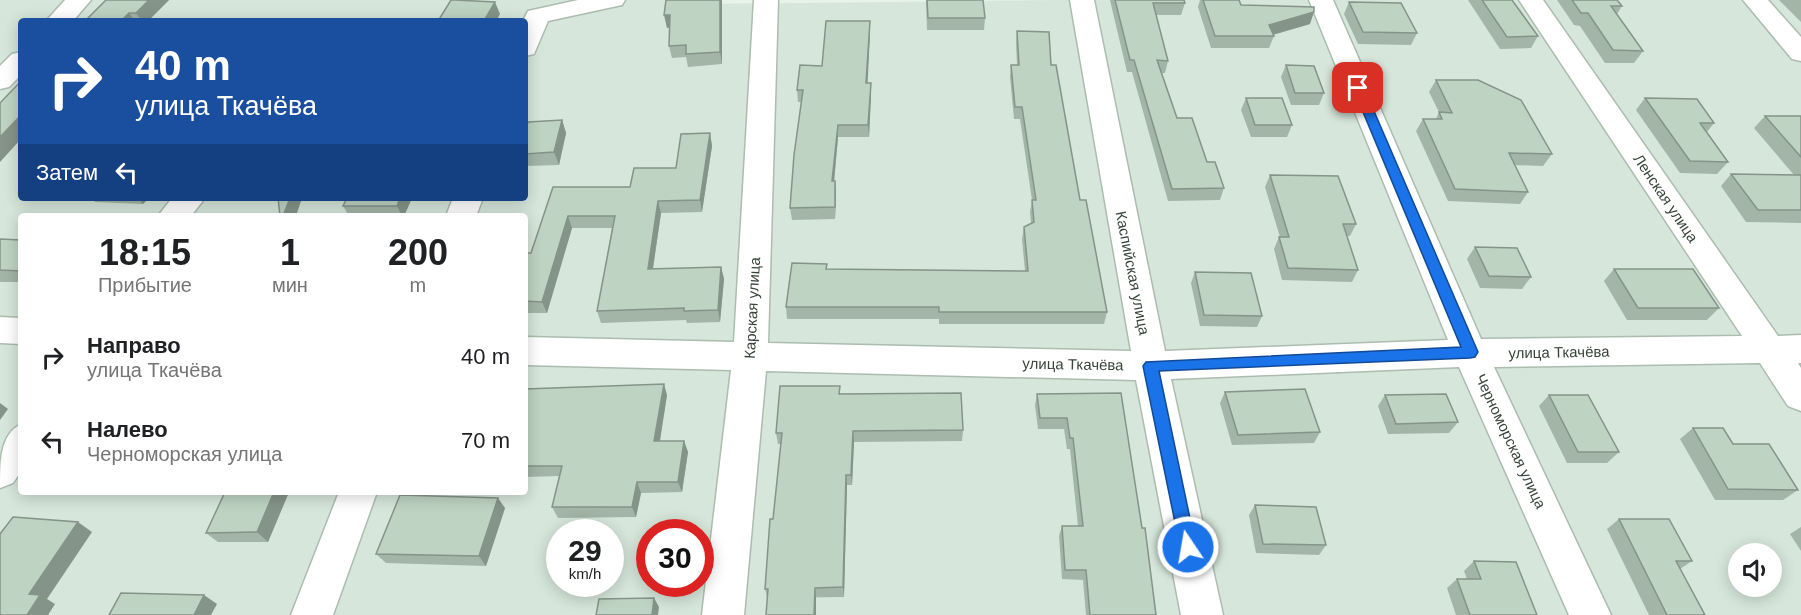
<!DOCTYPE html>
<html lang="ru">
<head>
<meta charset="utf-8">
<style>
  body { margin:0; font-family:Helvetica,sans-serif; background:#f2f2f2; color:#202124; height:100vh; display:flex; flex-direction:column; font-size:22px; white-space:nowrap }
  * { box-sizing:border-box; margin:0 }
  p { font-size:20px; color:#757577 }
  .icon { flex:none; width:33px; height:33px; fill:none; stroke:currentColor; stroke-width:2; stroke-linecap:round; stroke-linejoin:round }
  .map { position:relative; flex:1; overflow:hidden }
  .panel { position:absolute; left:18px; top:213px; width:510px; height:282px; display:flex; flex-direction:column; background:#fff; border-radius:6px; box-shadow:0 3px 15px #0003 }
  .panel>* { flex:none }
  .banner { position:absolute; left:18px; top:18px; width:510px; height:183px; border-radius:6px; box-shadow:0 3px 15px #0003; background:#1a4fa0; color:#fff; overflow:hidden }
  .tools { position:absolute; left:1728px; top:543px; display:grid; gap:12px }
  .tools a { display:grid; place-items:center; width:54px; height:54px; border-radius:50%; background:#fff; box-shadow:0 3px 15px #0003; font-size:30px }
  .speed { position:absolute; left:546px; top:519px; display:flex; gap:12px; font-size:30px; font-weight:700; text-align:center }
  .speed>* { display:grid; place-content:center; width:78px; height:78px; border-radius:50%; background:#fff; box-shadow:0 3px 15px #0003; line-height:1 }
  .speed small { font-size:15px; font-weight:400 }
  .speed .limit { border:9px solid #d22; background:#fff; color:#111 }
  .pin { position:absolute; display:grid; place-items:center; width:51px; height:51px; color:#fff; margin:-26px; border-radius:12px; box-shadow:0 3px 9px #0006 }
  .me { position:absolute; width:66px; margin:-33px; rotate:348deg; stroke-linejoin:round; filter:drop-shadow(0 0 4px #0008) }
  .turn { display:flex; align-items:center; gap:21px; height:126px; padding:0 18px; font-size:27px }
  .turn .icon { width:78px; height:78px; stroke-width:2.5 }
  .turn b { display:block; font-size:42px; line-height:51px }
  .then { display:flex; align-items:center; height:57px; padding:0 18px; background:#0003; gap:12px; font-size:22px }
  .eta { display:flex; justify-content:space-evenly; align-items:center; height:102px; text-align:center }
  .eta b { font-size:36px; font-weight:800; line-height:42px }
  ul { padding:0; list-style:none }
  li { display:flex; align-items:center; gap:18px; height:84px; padding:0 18px }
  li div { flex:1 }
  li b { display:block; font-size:22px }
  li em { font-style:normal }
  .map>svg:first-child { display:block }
  .residential { fill:#d6e6da; fill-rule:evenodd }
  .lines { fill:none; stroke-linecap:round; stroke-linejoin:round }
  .minor-casing { stroke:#abbdaf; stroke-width:3 }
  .minor { fill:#fff; fill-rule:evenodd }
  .wall { fill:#a3b5a7 }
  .shaded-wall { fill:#859488 }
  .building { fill:#bed3c2; stroke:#859488; stroke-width:1.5 }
  .route { fill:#1a73e8; stroke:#114b97; stroke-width:1.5 }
  .labels { text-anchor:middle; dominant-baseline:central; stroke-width:6; stroke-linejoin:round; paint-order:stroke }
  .street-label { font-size:15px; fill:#374539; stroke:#fff }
</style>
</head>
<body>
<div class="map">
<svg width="1801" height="615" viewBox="0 0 1801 615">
  <rect width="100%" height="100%" fill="#e7f2ea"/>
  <path class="residential" d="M0 0H708L707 4 1061 0H1801V615H0ZM21 21H525V198H21ZM21 216H525V492H21ZM560 532H610V584H560ZM650 532H700V584H650ZM1738 554H1772V586H1738Z"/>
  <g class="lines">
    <defs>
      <g id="minor">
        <path d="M65 0H91L73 21H46Z"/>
        <path d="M578 0H625L622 5 548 21 534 54 525 56V21H523L528 11Z"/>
        <path d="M754 0H778L768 343 1131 351 1070 0H1094L1165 351 1448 340 1309 0H1333L1481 339 1742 336 1519 0H1543L1778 336 1801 335V363H1798L1801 368V411L1788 406 1760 363 1494 367 1611 615H1569L1459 367 1171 379 1223 615H1181L1136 380 766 371 744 615H702L731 370 525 365V337L734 342Z"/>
        <path d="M1743 0H1768L1801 37V61L1792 59Z"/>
        <path d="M21 52V75L9 87 0 89V66L12 54Z"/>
        <path d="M172 198H205L191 216H158Z"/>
        <path d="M453 198H483L476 216H446Z"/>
        <path d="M0 317 21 318V344L0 343Z"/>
        <path d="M21 424V471L13 483 0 488C0 460 0 435 21 424Z"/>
        <path d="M339 492H377L333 615H291Z"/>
      </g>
    </defs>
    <use href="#minor" class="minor-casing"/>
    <use href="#minor" class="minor"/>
  </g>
  <g class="wall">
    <path d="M106 0H169L148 21H85Z"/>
    <path d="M666 0H722V64L688 67 686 57 672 58 669 46 670 27 667 28Z"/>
    <path d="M926 0H983L985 18 984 30H927Z"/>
    <path d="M1110 0H1184L1185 3 1181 15H1156L1168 61 1165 73H1161L1177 118 1224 188 1220 200 1168 201 1132 72H1127Z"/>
    <path d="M1200 0H1239L1241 5 1310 24 1273 35 1274 36 1269 48H1211L1198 7Z"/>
    <path d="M1468 0H1512L1538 36 1531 48 1500 49Z"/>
    <path d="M1557 0H1617L1622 6 1617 14 1643 51 1634 63H1605L1580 26 1574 25Z"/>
    <path d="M1779 0H1801V22Z"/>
    <path d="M1349 2 1417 33 1411 45 1358 44 1344 14Z"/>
    <path d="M870 21V33L867 83H871V95L869 137H838L834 181H835L836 193 835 219 792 220 790 208 801 102H798L797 90Z"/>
    <path d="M1017 31 1051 65 1080 200 1107 312 1104 324H939V319H787L786 307 827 264V269L1025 271 1022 239 1024 227 1031 223 1030 212 1032 200 1020 119H1014L1010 77 1011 65H1017L1016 43Z"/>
    <path d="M1286 65 1324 93 1319 105H1291L1281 77Z"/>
    <path d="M1436 80 1552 154 1543 166 1515 165 1528 192 1520 204 1448 201 1416 131 1423 119H1436L1439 112 1429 92Z"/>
    <path d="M1246 98 1292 125 1287 137H1251L1241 110Z"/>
    <path d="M1645 98 1714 123 1707 132 1728 162 1717 174 1680 173 1636 110Z"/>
    <path d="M1765 116H1801V223L1746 222 1721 186 1731 174 1794 175 1754 128Z"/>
    <path d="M562 120 566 133 559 165 525 166V132Z"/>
    <path d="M710 133 712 146 702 212 661 213 653 269 721 267 724 279 720 322 687 323 686 320 601 323 597 311 612 228H572L547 313H525V253H531L553 187H630L676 168Z"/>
    <path d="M1270 175 1356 224 1350 236H1347L1358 270 1352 282 1282 280 1274 249 1279 237H1280L1265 187Z"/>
    <path d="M92 198H149L143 204 95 202Z"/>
    <path d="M347 198H412L404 216H349L343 206Z"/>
    <path d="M0 239 21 240V282H0Z"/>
    <path d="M1475 247 1531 277 1522 289 1480 288 1467 259Z"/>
    <path d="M1614 269 1719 308 1707 320H1627L1604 281Z"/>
    <path d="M1195 272 1262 316 1257 327 1200 326 1191 283Z"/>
    <path d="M525 389 667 395 660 441H684L688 452 682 492 641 493 636 517 558 518 552 507 559 476 525 477Z"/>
    <path d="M1225 392 1320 432 1314 443 1232 445 1220 403Z"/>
    <path d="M1121 393 1156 615H1086L1083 580 1062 579 1059 536 1062 526H1078L1070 449H1067L1064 429H1038L1035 405 1037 394Z"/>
    <path d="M840 394 963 430 962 441 854 442 852 485H847L844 597 767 598 765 589 773 519 781 444H778L776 433Z"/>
    <path d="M1385 395 1458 422 1449 433 1388 434 1378 406Z"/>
    <path d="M1549 395 1619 452 1607 463H1567L1539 406Z"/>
    <path d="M1693 428 1733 444 1798 490 1783 500H1715L1680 439Z"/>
    <path d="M225 492H289L268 542H218L206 533Z"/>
    <path d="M1255 505 1326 545 1319 555 1256 553 1249 515Z"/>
    <path d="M505 508 486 566 386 563 376 554Z"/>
    <path d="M1619 519 1692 561 1680 569 1705 615H1649L1607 529Z"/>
    <path d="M1801 527V551L1790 534Z"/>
    <path d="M1474 561 1537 615H1456L1447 588 1457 579H1467L1464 571Z"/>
  </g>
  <g class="shaded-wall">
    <path d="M149 0H169L148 21H142L136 13Z"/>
    <path d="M720 0H722V64L720 52Z"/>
    <path d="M495 2 500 14 496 21H484Z"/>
    <path d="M1314 12 1310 24 1268 36 1269 25Z"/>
    <path d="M129 13 135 21H121Z"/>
    <path d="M664 15H670L672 27 667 28Z"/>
    <path d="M870 21V33L867 95 866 83Z"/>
    <path d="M871 83V95L869 137 868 125Z"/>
    <path d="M21 115V139L0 162V137Z"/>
    <path d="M562 120 566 133 559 165 554 152Z"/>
    <path d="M838 125V137L833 193 832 181Z"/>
    <path d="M710 133 712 146 702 212 700 200Z"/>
    <path d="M835 181 836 193 835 219Z"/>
    <path d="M138 198H149L143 204Z"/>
    <path d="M290 198H302L296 216H283Z"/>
    <path d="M400 198H412L404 216H402L397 206Z"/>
    <path d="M658 201 661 213 651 281 648 269Z"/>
    <path d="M568 216 572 228 547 313 542 302Z"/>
    <path d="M721 267 724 279 720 322 718 310Z"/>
    <path d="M664 384 667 395 658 452 654 441Z"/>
    <path d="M0 403 8 409 0 420Z"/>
    <path d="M853 431 854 442 852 485 851 475Z"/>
    <path d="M684 441 688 452 682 492 678 482Z"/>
    <path d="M846 475 847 485 844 597 843 587Z"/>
    <path d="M637 482 641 493 636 517 632 507Z"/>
    <path d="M274 492H289L268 542 257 532Z"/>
    <path d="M498 498 505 508 486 566 479 556Z"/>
    <path d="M78 522 92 532 47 599 55 604 48 615H27L29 594Z"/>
    <path d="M815 588 816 597V615H814Z"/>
    <path d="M204 595 217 604 211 615H194Z"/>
    <path d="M654 598 659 607 658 615H652Z"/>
  </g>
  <g class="building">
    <path d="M106 0H149L136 13H129L121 21H85Z"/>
    <path d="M451 0H455L495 2 484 21H438Z"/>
    <path d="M666 0H720V52L686 54V45L669 46 670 15H664Z"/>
    <path d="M927 0H983L985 18H928Z"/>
    <path d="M1115 0H1184L1185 3H1153L1168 61 1157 60 1177 118H1192L1207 162H1215L1224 188 1172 189 1134 60H1130Z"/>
    <path d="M1203 0H1239L1241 5 1314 7V12L1269 25 1274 36H1215Z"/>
    <path d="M1482 0H1512L1538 36 1507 37Z"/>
    <path d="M1572 0H1617L1622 6H1611L1643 51 1613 50 1588 13H1581Z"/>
    <path d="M1349 2 1401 3 1417 33 1363 32Z"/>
    <path d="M826 21H870L866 83H871L868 125H838L832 181H835V207L790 208 794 155 803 90H797L800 65 822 66Z"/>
    <path d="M1017 31 1049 32 1051 65H1056L1080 200H1086L1107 312H939V307H786L792 263 827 264 826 269 1028 271 1024 227 1034 222 1032 200H1036L1022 107H1015L1011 65H1019Z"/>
    <path d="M1286 65 1314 66 1324 93H1295Z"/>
    <path d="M1436 80H1478L1521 100 1552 154 1509 153 1528 192 1455 189 1423 119H1442L1439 112 1452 113Z"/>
    <path d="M21 81V115L0 137V103Z"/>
    <path d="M1246 98H1282L1292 125H1255Z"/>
    <path d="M1645 98 1697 99 1714 123H1700L1728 162 1690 161Z"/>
    <path d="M1765 116H1801V157Z"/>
    <path d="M562 120 554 152 525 154V132L528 122Z"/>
    <path d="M710 133 700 200 658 201 648 269 721 267 718 310 684 311V308L597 311 615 216H568L542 302 525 301V253H531L553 187H630L634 168H676L681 134Z"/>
    <path d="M1731 174 1801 175V210H1758Z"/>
    <path d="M1270 175 1338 176 1356 224H1343L1358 270 1288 268 1279 237H1289Z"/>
    <path d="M278 198H290L283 216H280Z"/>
    <path d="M347 198H400L397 206H343Z"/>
    <path d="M0 239 21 240V271L0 270Z"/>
    <path d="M1475 247 1517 248 1531 277 1489 276Z"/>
    <path d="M1614 269H1693L1719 308H1638Z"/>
    <path d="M1195 272 1251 273 1262 316 1204 315Z"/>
    <path d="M664 384 654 441H684L678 482H637L632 507H552L562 466H525V389Z"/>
    <path d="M780 386H840L839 394 961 393 963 430 853 431 851 475H846L843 587 815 588 814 615H766L768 589H765L770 519H773L782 433H776Z"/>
    <path d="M1305 389 1320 432 1238 435 1225 392Z"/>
    <path d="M1121 393 1142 528H1145L1156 615H1090L1086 570H1065L1062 526H1083L1073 438H1070L1067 418H1040L1037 394Z"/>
    <path d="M1446 394 1458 422 1396 424 1385 395Z"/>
    <path d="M1549 395H1588L1619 452H1578Z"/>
    <path d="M1693 428H1723L1733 444H1769L1798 490 1728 489Z"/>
    <path d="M225 492H274L257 532 206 533Z"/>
    <path d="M400 495 498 498 479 556 376 554Z"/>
    <path d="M1255 505 1316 507 1326 545 1263 544Z"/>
    <path d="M13 517 78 522 29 594 40 595 27 615H0V534Z"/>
    <path d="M1619 519H1669L1692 561H1676L1705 615H1667Z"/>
    <path d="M1474 561 1516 562 1537 615H1470L1457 579H1481Z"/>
    <path d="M121 593 204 595 194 615H109Z"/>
    <path d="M654 598 652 615H596L599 599Z"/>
  </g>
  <path class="route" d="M1358 85 1364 88 1478 352 1475 357 1470 358 1159 371 1196 547 1194 552 1188 555 1183 552 1180 547 1143 366 1146 362 1461 347 1353 88Z"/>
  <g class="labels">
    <g class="street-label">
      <text transform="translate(1666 198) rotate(56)">Ленская улица</text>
      <text transform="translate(1133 273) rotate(79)">Каспийская улица</text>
      <text transform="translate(752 308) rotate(-87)">Карская улица</text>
      <text transform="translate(1559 352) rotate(-1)">улица Ткачёва</text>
      <text transform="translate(1073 364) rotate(1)">улица Ткачёва</text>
      <text transform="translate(1511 441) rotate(65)">Черноморская улица</text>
    </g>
  </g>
</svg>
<div class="tools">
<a><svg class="icon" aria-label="sound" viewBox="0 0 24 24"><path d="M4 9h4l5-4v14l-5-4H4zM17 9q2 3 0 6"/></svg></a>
</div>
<div class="speed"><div>29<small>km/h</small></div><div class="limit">30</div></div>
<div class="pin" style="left:1358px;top:88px;background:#d93025"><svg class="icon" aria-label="arrive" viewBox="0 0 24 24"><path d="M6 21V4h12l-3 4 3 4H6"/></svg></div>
<svg class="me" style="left:1188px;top:547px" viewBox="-20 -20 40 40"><circle r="17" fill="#1a73e8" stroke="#fff" stroke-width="3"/><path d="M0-11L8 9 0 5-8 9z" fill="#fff"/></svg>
<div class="banner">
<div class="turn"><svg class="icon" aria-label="right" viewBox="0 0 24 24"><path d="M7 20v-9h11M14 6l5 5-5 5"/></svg><div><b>40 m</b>улица Ткачёва</div></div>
<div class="then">Затем<svg class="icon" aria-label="left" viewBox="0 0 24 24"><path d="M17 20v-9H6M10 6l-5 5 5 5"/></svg></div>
</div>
<section class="panel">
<div class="eta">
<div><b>18:15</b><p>Прибытие</p></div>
<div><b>1</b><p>мин</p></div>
<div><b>200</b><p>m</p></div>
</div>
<ul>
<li><svg class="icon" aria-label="right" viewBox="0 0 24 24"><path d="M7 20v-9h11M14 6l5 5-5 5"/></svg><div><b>Направо</b><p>улица Ткачёва</p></div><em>40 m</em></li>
<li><svg class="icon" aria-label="left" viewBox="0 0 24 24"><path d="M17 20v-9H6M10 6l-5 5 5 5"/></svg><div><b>Налево</b><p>Черноморская улица</p></div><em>70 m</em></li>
</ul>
</section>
</div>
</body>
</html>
